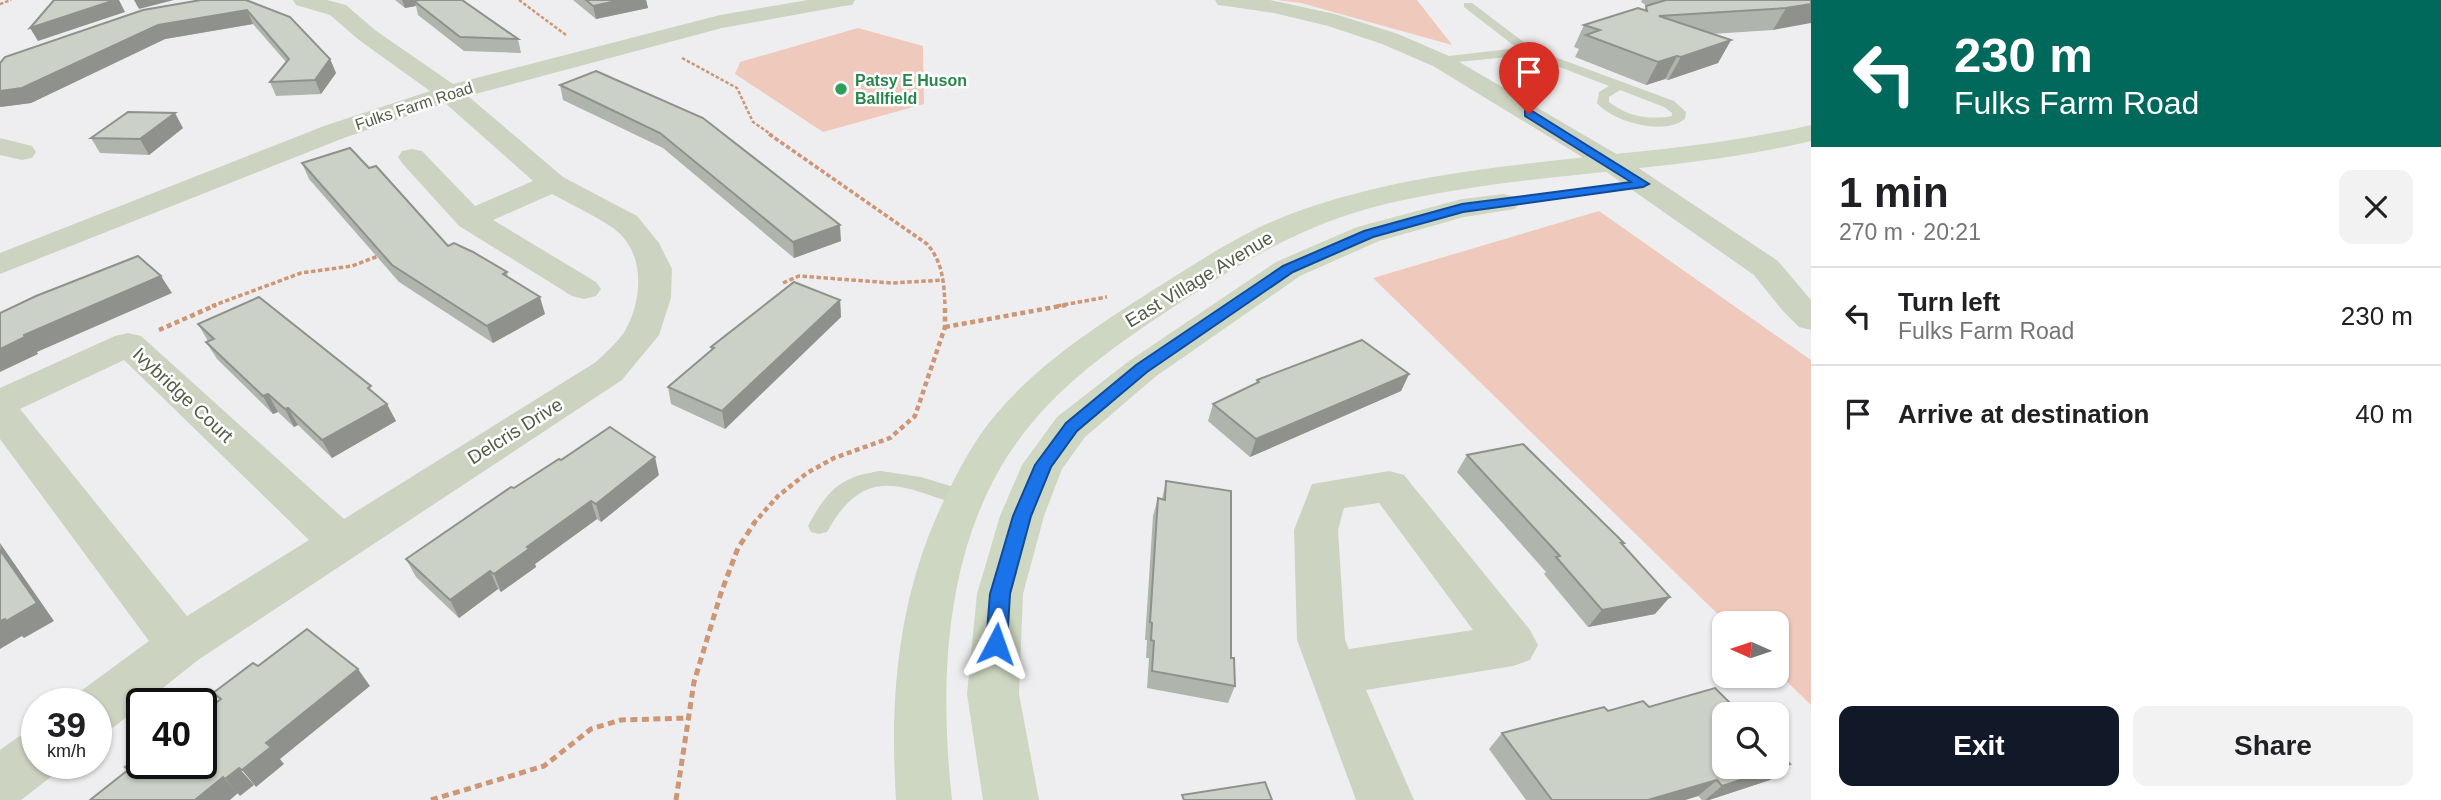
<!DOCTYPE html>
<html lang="en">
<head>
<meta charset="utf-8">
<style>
  body { margin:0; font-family:Helvetica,sans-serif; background:#f2f2f2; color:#202124; height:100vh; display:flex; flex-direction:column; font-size:26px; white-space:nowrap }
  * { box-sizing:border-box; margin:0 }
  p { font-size:23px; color:#757577 }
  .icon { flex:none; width:38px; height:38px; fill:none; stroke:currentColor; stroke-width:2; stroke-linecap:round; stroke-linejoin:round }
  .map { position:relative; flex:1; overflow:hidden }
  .side { display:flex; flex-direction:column; background:#fff; width:630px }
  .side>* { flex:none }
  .top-card { background:#00695c; color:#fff; overflow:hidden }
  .needle { width:46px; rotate:273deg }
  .buttons { position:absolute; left:1712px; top:611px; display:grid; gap:14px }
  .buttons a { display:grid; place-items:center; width:77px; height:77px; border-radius:14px; background:#fff; box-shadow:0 2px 5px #0004; font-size:35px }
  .speed { position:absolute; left:21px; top:688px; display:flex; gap:14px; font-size:35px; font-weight:700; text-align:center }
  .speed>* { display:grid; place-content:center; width:91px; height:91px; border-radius:50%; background:#fff; box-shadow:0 2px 5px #0004; line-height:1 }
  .speed small { font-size:18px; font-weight:400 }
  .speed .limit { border:4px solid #111; border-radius:10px; background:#fff; color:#111 }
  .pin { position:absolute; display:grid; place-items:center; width:60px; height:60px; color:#fff; margin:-72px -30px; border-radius:50% 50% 50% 0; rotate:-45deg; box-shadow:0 0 7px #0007 }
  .pin .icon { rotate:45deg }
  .me { position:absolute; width:77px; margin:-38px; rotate:4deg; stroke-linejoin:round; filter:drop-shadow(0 0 5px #0008) }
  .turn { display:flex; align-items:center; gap:24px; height:147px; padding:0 28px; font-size:32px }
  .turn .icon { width:91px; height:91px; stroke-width:2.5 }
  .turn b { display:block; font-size:49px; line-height:60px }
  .round { display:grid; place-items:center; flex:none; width:74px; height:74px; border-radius:14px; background:#f2f2f2 }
  .headline { display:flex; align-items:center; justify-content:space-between; height:119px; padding:0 28px }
  h1 { font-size:42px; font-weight:700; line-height:52px }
  .primary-button { display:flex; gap:14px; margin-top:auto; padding:14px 28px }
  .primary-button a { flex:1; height:80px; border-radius:14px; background:#111827; color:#fff; font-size:28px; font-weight:700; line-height:80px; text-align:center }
  .primary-button a+a { background:#f2f2f2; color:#202124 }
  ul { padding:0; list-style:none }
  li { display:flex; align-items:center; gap:21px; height:98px; padding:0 28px; border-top:2px solid #e0e0e0 }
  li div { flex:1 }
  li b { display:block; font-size:26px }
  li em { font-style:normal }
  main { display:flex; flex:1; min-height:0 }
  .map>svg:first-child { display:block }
  .green { fill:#efc9bc }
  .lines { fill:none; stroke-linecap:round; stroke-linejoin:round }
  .path-far3 { stroke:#cd9674; stroke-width:2.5; stroke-dasharray:3.5 2; stroke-linecap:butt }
  .path-far2 { stroke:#cd9674; stroke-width:3.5; stroke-dasharray:4.5 2.5; stroke-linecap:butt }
  .path-far1 { stroke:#cd9674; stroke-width:4.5; stroke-dasharray:5 3.5; stroke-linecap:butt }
  .path { stroke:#cd9674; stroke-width:5; stroke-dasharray:7 4.5; stroke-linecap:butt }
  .lane { fill:#cdd3c1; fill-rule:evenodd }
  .street { fill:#cdd3c1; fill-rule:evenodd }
  .secondary { fill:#ced7c1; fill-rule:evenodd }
  .wall { fill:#afb4ac }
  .shaded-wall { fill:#8f928c }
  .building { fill:#ccd1c8; stroke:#8f928c; stroke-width:2 }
  .route { fill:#1a73e8; stroke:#114b97; stroke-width:2 }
  .leisure-dot { fill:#2e9e5b; stroke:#fff; stroke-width:2.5 }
  .labels { text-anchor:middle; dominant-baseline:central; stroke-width:5; stroke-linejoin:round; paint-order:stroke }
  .far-leisure-label { font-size:16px; font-weight:bold; fill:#27864d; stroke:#fff; text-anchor:start }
  .far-street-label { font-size:16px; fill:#545c46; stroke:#fff }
  .street-label { font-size:19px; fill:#545c46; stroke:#fff }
</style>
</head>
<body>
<main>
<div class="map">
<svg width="1811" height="800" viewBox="0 0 1811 800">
  <rect width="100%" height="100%" fill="#eeeef1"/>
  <g class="green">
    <path d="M1277 0H1417L1452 45 1301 3Z"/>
    <path d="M858 28 923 46 924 104 823 132 735 74 740 62Z"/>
    <path d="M1599 211 1811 360V705L1776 671V623H1727L1373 278Z"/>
  </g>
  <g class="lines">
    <g class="path-far3">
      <path d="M519 0 566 35"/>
      <path d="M0 4 11 0"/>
      <path d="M682 58 737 88 753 122 772 135"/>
    </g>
    <g class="path-far2">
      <path d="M769 134 927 244C943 262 944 284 945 306"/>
      <path d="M783 283 799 276 892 283 944 280"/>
      <path d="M212 306 301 273 352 266 381 255"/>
      <path d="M1057 306 1107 297"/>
    </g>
    <g class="path-far1">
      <path d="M945 327 1066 305"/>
      <path d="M159 330 216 305"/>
      <path d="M753 524 778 496 807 473 834 458 890 438 915 416 945 327V305"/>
    </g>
    <g class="path">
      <path d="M431 800 544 766 591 729 621 720 689 718"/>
      <path d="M676 800 694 682 721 593 738 548 755 522"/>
    </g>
    <g class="lane">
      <path d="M1464 3H1472L1533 49 1674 101 1686 112 1685 119C1664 136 1613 122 1597 103L1599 92 1609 86 1528 55 1437 64 1435 61 1441 57 1517 48 1464 7ZM1620 90 1664 107 1672 113V116C1649 120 1628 117 1609 102V97Z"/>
      <path d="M881 471 921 477 973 493 976 499 973 505 965 507C902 487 866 462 827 532L819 534 811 532 808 526C827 491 840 476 881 471Z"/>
    </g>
    <g class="street">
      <path d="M293 0H327L346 5 375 30 453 84 720 15 808 0H855L852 5 844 6 722 28 468 96 563 177 637 216 659 243 672 269 671 298 659 335 622 380 198 660 114 727 96 733V704H73L78 693 149 641 0 439V388L115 336 128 333 141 336 344 519 596 362C605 353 618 342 625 331 643 299 646 252 613 228 594 215 572 205 552 194L493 220 596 282 601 289 596 296 584 299 572 296 459 226 402 163 398 157 402 151 412 149 422 151 475 206 533 181 445 103 344 138 0 274V253L324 126 430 91 359 40 330 15 296 5ZM124 360 309 540 187 616 20 409Z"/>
      <path d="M1215 0H1270L1335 14 1398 34 1449 56 1625 159 1778 261 1811 300V330L1799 327 1782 310 1754 275 1605 171 1433 66 1382 44 1328 26 1274 13 1226 6 1218 5Z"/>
      <path d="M0 138 32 146 36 152 32 158 22 160 0 155Z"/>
      <path d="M1389 471 1404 475 1530 630 1538 645 1530 660 1513 666 1366 690 1414 800H1356L1297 640 1294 530 1312 484ZM1379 503 1473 630 1349 649 1345 640 1338 530 1344 508Z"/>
      <path d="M37 730V763H60L56 773 21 800H0V750L18 737Z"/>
    </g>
    <g class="secondary">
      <path d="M1811 125V141C1671 174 1528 171 1390 203 1309 222 1256 254 1187 298 1131 335 1074 372 1031 424 945 527 938 673 952 800H896C889 692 899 588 949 490 964 459 982 428 1006 403 1050 355 1106 320 1161 285 1192 266 1223 245 1256 229 1303 206 1354 193 1405 182 1539 155 1677 156 1811 125Z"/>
      <path d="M1504 194 1515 197 1519 203 1515 209 1464 217 1379 241 1300 276 1155 377 1085 437 1062 469 1044 516 1023 594 1019 694 1039 800H983L967 694 977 594 1000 516 1022 465 1057 417 1129 361 1276 262 1357 227 1462 199Z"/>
    </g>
  </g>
  <g class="wall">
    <path d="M246 0 330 59 336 73 321 94 276 96 270 82 286 62 253 24 165 39 31 103 0 107V63Z"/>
    <path d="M395 0H462L518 39 521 53 464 51 418 15 416 6 405 8Z"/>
    <path d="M573 0H646L648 8 596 19Z"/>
    <path d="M1642 0H1811L1773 30 1712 34 1731 40 1718 63 1668 80 1665 79 1646 85 1575 57 1579 49 1574 47 1584 25 1644 10 1647 6 1641 2Z"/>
    <path d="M596 71 841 241 794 258 663 148 563 100 560 85Z"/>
    <path d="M183 128 149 155 100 153 91 138Z"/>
    <path d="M302 163 369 168 448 246 507 272 508 278 545 314 493 343 399 282 309 179Z"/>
    <path d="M840 300 841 317 725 429 671 404 668 387 711 350V347Z"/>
    <path d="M198 324 373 392 396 421 332 458 298 425 294 427 278 412 273 414 217 359 206 342 208 341Z"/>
    <path d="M1409 374 1401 391 1250 457 1208 421 1213 404 1256 383 1257 380Z"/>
    <path d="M1467 455 1624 543 1622 545 1655 614 1588 627 1544 574 1546 572 1457 472Z"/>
    <path d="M561 460 659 475 601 522 597 519 535 564 536 567 501 592 498 589 459 618 416 577 406 559 514 488Z"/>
    <path d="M1166 481 1231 658 1235 686 1228 703 1147 688 1149 658H1146L1147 640H1145L1153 516 1158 498 1162 499Z"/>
    <path d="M1649 707 1790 764 1770 780 1709 800H1702L1698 796 1685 800H1526L1489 749 1502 733 1608 711Z"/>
  </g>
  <g class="shaded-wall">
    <path d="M115 0H119L125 12 38 41 30 28Z"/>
    <path d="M134 0H174L139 9Z"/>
    <path d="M402 0H441L414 1 416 6 405 8Z"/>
    <path d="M621 0H646L648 8 596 19 593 6Z"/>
    <path d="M1811 4V23L1773 30 1786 8Z"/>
    <path d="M247 10 253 24 165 39 31 103 0 107V91L158 25Z"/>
    <path d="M1731 40 1718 63 1668 80 1681 57Z"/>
    <path d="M1677 56 1665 79 1646 85 1658 62Z"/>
    <path d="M330 59 336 73 321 94 315 80Z"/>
    <path d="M175 113 183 128 149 155 140 139Z"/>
    <path d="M840 225 841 241 794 258 793 242Z"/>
    <path d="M161 276 172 293 37 352 38 354 0 372V349L24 335Z"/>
    <path d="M540 297 545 314 493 343 487 326Z"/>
    <path d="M840 300 841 317 725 429 722 411Z"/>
    <path d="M1409 374 1401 391 1250 457 1256 439Z"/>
    <path d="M268 394 278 412 273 414 263 396Z"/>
    <path d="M387 404 396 421 332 458 322 440Z"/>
    <path d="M288 408 298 425 294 427 285 409Z"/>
    <path d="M655 457 659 475 601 522 596 504Z"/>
    <path d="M591 501 597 519 535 564 536 567 501 592 494 574 527 547Z"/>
    <path d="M0 543 54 621 24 638 22 636 0 649V621L5 619Z"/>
    <path d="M490 571 498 589 459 618 450 600Z"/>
    <path d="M1670 597 1655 614 1588 627 1602 610Z"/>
    <path d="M358 669 370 686 280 759 284 764 256 787 242 770 266 743Z"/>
    <path d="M1790 764 1770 780 1709 800H1705L1722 786Z"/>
    <path d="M239 768 254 785 240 796 225 779Z"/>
    <path d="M223 777 238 793 230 800H195Z"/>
    <path d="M1717 780 1698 796 1685 800H1648Z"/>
  </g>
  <g class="building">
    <path d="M54 0H115L30 28Z"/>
    <path d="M201 0H246L290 17 330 59 315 80 270 82 289 59 247 10 158 25 22 88 0 91V63L5 57 143 10Z"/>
    <path d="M419 0H462L518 39 460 37 414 1Z"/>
    <path d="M586 0H621L593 6Z"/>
    <path d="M1666 0H1811V4L1786 8 1659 16 1731 40 1681 57 1677 56 1658 62 1586 35 1600 30 1584 25 1638 8 1647 11 1646 6Z"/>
    <path d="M596 71 703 118 840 225 793 242 660 133 560 85Z"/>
    <path d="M128 112 175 113 140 139 91 138Z"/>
    <path d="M350 148 369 168 376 166 448 246 454 243 473 252 507 272 503 274 540 297 487 326 392 265 302 163Z"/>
    <path d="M138 256 161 276 24 335 25 337 0 349V313L36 296Z"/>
    <path d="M794 282 840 300 722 411 668 387 714 348 711 347Z"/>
    <path d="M259 297 371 386 368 388 387 404 322 440 288 408 285 409 268 394 263 396 206 342 214 339 198 324Z"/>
    <path d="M1362 340 1409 374 1256 439 1213 404 1259 382 1257 380Z"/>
    <path d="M610 427 655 457 596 504 591 501 527 547 529 549 494 574 490 571 450 600 406 559 511 487 514 488 559 459 561 460Z"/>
    <path d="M1523 444 1624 543H1621L1670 597 1602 610 1556 557 1560 556 1467 455Z"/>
    <path d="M1166 481 1231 491V658H1234L1235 686 1152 671 1154 641 1151 640 1152 623 1150 622 1158 498 1165 500Z"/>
    <path d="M0 550 37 603 6 621 5 619 0 621Z"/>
    <path d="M307 629 358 669 266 743 271 747 242 770 239 768 225 779 223 777 195 800H90L128 770 125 767 142 754V763H201V714L221 699 213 693 253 663 258 666Z"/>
    <path d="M1715 688 1741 714H1724V766H1776V750L1790 764 1722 786 1717 780 1648 800H1552L1502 733 1604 707 1608 711 1643 701 1649 707Z"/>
    <path d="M1265 782 1272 800H1184L1182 795Z"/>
  </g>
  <path class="route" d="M1525 111H1532L1649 184 1643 187 1463 212 1373 237 1293 272 1147 372 1077 431 1051 467 1031 516 1010 594 1007 644 1004 650 996 652 989 650 986 644 990 594 1013 516 1035 465 1066 423 1136 365 1283 266 1364 231 1462 204 1631 182 1525 116Z"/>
  <circle class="leisure-dot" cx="841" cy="89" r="7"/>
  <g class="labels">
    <g class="far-leisure-label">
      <text x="855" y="80">Patsy E Huson<tspan x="855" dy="18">Ballfield</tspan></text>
    </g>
    <g class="far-street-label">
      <text transform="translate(414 106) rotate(-18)">Fulks Farm Road</text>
    </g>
    <g class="street-label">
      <text transform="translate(1199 279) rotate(-31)">East Village Avenue</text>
      <text transform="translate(183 395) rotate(43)">Ivybridge Court</text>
      <text transform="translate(515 431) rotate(-32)">Delcris Drive</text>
    </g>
  </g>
</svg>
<div class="buttons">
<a><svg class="needle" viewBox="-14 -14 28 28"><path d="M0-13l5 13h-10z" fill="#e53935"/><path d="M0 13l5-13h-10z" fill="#757577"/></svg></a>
<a><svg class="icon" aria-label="search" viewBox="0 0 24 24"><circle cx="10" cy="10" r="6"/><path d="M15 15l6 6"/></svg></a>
</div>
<div class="speed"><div>39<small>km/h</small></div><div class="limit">40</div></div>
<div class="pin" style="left:1529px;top:114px;background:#d93025"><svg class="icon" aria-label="arrive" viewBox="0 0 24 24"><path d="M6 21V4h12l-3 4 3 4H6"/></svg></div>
<svg class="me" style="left:996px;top:644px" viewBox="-20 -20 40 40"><path d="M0-17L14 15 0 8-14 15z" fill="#1a73e8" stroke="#fff" stroke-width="4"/></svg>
</div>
<section class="side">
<div class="top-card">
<div class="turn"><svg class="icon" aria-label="left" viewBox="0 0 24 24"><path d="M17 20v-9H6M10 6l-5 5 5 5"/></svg><div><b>230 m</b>Fulks Farm Road</div></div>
</div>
<div class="headline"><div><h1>1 min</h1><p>270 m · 20:21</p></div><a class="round"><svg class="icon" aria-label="close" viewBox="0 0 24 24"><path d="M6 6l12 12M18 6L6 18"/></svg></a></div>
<ul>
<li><svg class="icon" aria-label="left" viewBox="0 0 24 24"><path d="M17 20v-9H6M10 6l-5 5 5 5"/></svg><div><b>Turn left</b><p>Fulks Farm Road</p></div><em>230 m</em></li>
<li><svg class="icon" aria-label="arrive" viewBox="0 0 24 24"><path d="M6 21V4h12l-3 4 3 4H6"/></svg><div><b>Arrive at destination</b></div><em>40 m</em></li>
</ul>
<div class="primary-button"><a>Exit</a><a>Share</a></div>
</section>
</main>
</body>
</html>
